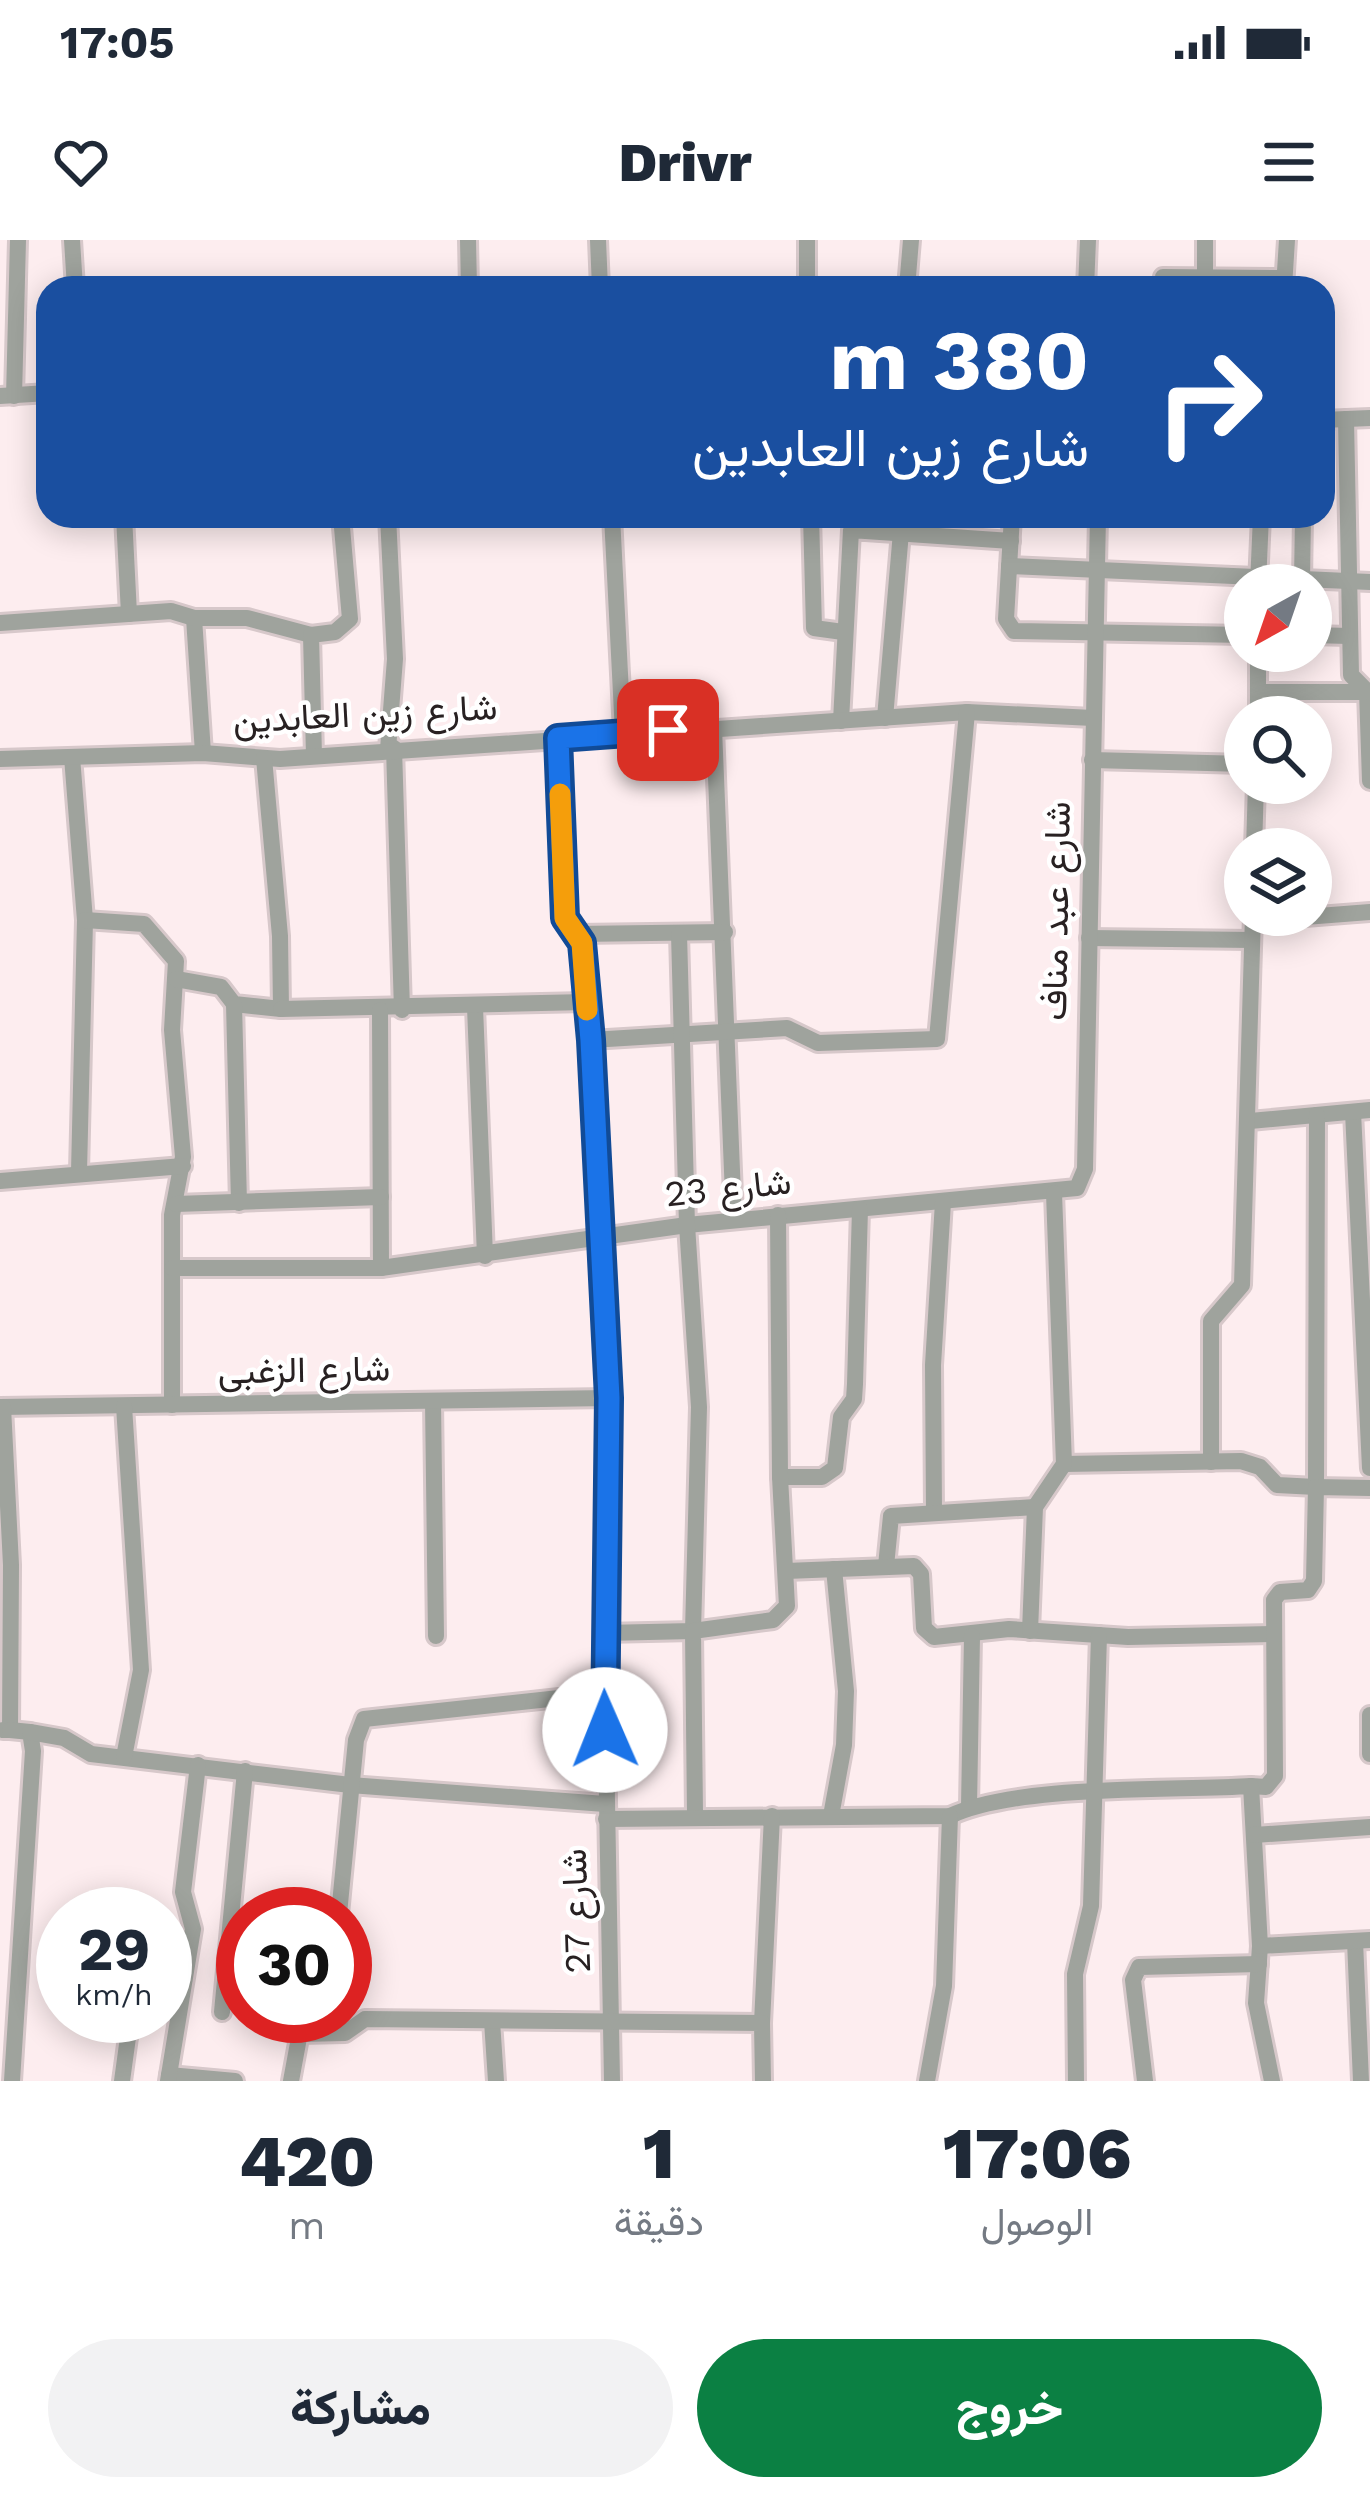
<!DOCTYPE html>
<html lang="ar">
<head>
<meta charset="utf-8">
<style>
  body { margin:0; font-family:"Work Sans",Vazirmatn,sans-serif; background:#f2f2f3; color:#1f2937; direction:rtl; height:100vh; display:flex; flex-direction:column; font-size:45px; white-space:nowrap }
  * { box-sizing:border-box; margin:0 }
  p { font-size:39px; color:#747a83 }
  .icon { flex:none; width:66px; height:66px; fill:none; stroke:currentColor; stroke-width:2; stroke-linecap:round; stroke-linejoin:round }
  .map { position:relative; height:1841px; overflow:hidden; direction:ltr }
  .sheet { display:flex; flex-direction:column; background:#fff; flex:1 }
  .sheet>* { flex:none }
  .banner { position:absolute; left:36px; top:36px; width:1299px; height:252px; border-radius:36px; box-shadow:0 6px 30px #0003; direction:rtl; background:#1a4fa0; color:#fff; overflow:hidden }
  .needle { width:78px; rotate:220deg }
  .tools { position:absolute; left:1224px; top:324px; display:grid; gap:24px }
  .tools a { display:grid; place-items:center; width:108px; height:108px; border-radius:50%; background:#fff; box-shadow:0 6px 30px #0003; font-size:60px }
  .speed { position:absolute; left:36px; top:1647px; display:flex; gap:24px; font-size:60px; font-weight:700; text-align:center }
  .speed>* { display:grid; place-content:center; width:156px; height:156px; border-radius:50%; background:#fff; box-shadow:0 6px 30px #0003; line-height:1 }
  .speed small { font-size:30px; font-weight:400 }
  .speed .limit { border:18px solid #d22; background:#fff; color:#111 }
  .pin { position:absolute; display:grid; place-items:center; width:102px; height:102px; color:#fff; margin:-51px; border-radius:24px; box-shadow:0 6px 18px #0006 }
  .me { position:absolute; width:132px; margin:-66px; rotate:359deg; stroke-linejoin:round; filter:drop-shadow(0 0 9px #0008) }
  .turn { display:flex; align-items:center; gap:42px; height:252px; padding:0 48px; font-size:54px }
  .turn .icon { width:156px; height:156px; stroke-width:2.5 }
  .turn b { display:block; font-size:84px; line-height:102px }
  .eta { display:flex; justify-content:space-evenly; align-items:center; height:204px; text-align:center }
  .eta b { font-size:72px; font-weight:800; line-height:84px }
  .cta { display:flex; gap:24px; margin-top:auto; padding:24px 48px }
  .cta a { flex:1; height:138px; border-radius:72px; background:#0b8043; color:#fff; font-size:48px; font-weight:800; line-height:138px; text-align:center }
  .cta a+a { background:#f2f2f3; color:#1f2937 }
  .status { display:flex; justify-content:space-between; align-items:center; height:84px; padding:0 60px; background:#fff; direction:ltr }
  .status svg { height:33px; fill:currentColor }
  header { display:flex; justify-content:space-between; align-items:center; height:156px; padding:0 48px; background:#fff; font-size:54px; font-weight:800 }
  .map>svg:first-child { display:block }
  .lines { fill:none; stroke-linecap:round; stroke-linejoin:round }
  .minor-casing { stroke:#d7c8ca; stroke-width:22 }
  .minor { stroke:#9fa39d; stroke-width:16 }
  .route-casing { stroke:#114b97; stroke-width:30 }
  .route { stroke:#1a73e8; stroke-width:21 }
  .slow { stroke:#f59e0b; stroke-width:21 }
  .labels { text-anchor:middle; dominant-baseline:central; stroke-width:9; stroke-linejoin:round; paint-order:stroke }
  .street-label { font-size:36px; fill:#282122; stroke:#fff }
</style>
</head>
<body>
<div class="status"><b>17:05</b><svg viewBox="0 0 49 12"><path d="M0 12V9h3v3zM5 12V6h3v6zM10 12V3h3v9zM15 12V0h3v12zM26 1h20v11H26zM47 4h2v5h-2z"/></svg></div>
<header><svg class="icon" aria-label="menu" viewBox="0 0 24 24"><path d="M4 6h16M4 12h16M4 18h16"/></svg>Drivr<svg class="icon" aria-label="heart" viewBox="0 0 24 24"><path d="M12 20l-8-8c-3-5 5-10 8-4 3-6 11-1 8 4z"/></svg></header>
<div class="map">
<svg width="1370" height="1841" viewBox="0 0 1370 1841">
  <rect width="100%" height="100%" fill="#fdedef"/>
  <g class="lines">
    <defs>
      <g id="minor">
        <path d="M72 0 75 48"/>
        <path d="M468 0 469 48"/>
        <path d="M598 0 600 48"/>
        <path d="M1163 37 1284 38"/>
        <path d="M1205 38V0"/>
        <path d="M1284 47 1287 0"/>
        <path d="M807 48V0"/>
        <path d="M876 48 907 47"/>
        <path d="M907 48 911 0"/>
        <path d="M1086 48 1088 0"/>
        <path d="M0 156 48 153"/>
        <path d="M14 156 18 0"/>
        <path d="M1346 179 1351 435 1367 451 1370 541"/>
        <path d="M1323 180 1370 178"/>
        <path d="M124 276 129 374"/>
        <path d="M388 276 395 419 388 509"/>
        <path d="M612 276 623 493"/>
        <path d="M811 276 814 388 843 392"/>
        <path d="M1012 276 1006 379 1014 391 1245 395"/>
        <path d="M1009 326 1370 342"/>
        <path d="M1302 341 1303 276"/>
        <path d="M1258 344 1261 276"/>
        <path d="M194 378 203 513"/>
        <path d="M0 383 171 371 194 378H247L311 395"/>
        <path d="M1311 395 1349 396"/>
        <path d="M1258 452H1366"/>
        <path d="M1258 477V411"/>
        <path d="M885 478 901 292"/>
        <path d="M841 481 851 290 1011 301"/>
        <path d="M714 488 734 980"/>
        <path d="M558 498 565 678 582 708 609 1158 604 1393 612 1841"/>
        <path d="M394 508 402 770"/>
        <path d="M314 516 311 395 335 392 350 379 341 276"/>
        <path d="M72 517 85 680 79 932"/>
        <path d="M0 519 203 513 280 519 967 472 1093 478"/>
        <path d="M1092 520 1245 524"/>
        <path d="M1254 609 1256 543"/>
        <path d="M85 680 144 684 176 721 172 790 183 917 172 975V1165"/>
        <path d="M1253 681 1370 672"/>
        <path d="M577 694 725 692"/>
        <path d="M1089 698 1252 700"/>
        <path d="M176 739 221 747 234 764 281 769 280 696 264 518"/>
        <path d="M234 764 239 963"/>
        <path d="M475 767 485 1016"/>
        <path d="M281 769 586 762"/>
        <path d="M380 770 381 1028"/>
        <path d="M591 800 787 788 818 803 937 799 967 472"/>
        <path d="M1353 872 1370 1228"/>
        <path d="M1250 881 1370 870"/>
        <path d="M0 941 183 926"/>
        <path d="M176 964 381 957"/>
        <path d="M172 1028H381L687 985 1077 948 1085 929 1098 276"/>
        <path d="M433 1161 436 1396"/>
        <path d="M0 1167 609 1158"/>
        <path d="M3 1167 11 1325 10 1490H3"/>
        <path d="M1211 1222V1081L1242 1045 1253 675"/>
        <path d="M1064 1224 1241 1221 1260 1227 1277 1245 1316 1247 1317 875"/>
        <path d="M780 1237H822L835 1228 841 1177 854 1159 855 1144 860 969"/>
        <path d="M934 1272 933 1125 943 962"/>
        <path d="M886 1326 891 1276 1035 1267"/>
        <path d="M786 1331 914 1326 921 1334 924 1388 934 1397 1009 1389 1128 1397 1273 1394"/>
        <path d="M1030 1391 1035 1267 1064 1224 1054 953"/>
        <path d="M604 1393 693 1391 699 1167 687 985 679 694"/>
        <path d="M1370 1475V1514"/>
        <path d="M10 1490 30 1492 33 1511 12 1841"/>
        <path d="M30 1492 64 1498 91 1514 350 1545 605 1564"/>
        <path d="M124 1517 141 1430 124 1166"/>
        <path d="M1251 1546 1266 1547 1275 1536 1274 1360 1280 1352 1308 1350 1314 1341 1316 1247 1370 1248"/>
        <path d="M969 1567 972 1396"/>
        <path d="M695 1574 693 1391 773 1380 787 1366 780 1237 778 975"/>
        <path d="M831 1576 844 1505 846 1451 834 1329"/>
        <path d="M606 1579 950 1576C1018 1544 1172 1551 1251 1546L1260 1706 1256 1763 1272 1841"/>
        <path d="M1254 1595 1370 1587"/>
        <path d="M339 1674 356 1500 364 1479 605 1453"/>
        <path d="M1355 1701 1361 1841"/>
        <path d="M1260 1706 1370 1700"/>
        <path d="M222 1772 245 1531"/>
        <path d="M492 1781 496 1841"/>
        <path d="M762 1783 772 1576"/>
        <path d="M300 1794 345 1793 365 1779 762 1783 763 1841"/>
        <path d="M169 1835 235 1841"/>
        <path d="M122 1841 129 1790"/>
        <path d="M168 1841 193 1689 183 1652 198 1525"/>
        <path d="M291 1841 303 1776"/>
        <path d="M927 1841 944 1746 950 1576"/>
        <path d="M1076 1841 1075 1734 1091 1666 1099 1395"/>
        <path d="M1145 1841 1133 1740 1139 1727 1259 1724"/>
      </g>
    </defs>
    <use href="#minor" class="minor-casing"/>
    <use href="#minor" class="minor"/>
  </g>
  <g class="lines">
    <defs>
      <path id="route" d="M605 1490 609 1158 591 800 582 703 565 678 558 498 668 490"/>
    </defs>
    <use href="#route" class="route-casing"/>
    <use href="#route" class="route"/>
    <path class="slow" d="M560 554 565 678 582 703 587 770"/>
  </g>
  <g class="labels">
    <g class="street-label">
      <text transform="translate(365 474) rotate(-3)">شارع زين العابدين</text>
      <text transform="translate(1056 671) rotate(-89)">شارع عبد مناف</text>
      <text transform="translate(728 948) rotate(-6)">شارع 23</text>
      <text transform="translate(304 1130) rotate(-1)">شارع الزغبى</text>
      <text transform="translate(576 1671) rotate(-92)">شارع 27</text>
    </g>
  </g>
</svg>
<div class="tools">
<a><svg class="needle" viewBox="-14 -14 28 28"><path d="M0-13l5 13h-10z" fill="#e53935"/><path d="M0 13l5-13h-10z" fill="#747a83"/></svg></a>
<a><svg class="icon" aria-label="search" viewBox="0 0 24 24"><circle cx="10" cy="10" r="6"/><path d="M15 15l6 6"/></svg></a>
<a><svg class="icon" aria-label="layers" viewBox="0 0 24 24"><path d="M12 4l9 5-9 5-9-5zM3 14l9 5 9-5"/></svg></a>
</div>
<div class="speed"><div>29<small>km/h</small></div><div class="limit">30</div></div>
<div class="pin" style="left:668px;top:490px;background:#d93025"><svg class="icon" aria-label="arrive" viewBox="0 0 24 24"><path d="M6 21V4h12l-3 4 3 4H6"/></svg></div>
<svg class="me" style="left:605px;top:1490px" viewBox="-20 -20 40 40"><circle r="19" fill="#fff"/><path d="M0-13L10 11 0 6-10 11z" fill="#1a73e8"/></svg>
<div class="banner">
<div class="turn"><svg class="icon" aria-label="right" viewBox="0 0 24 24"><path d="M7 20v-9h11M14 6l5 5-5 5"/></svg><div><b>380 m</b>شارع زين العابدين</div></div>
</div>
</div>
<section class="sheet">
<div class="eta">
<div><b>17:06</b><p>الوصول</p></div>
<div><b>1</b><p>دقيقة</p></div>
<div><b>420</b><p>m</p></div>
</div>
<div class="cta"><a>خروج</a><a>مشاركة</a></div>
</section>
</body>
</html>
